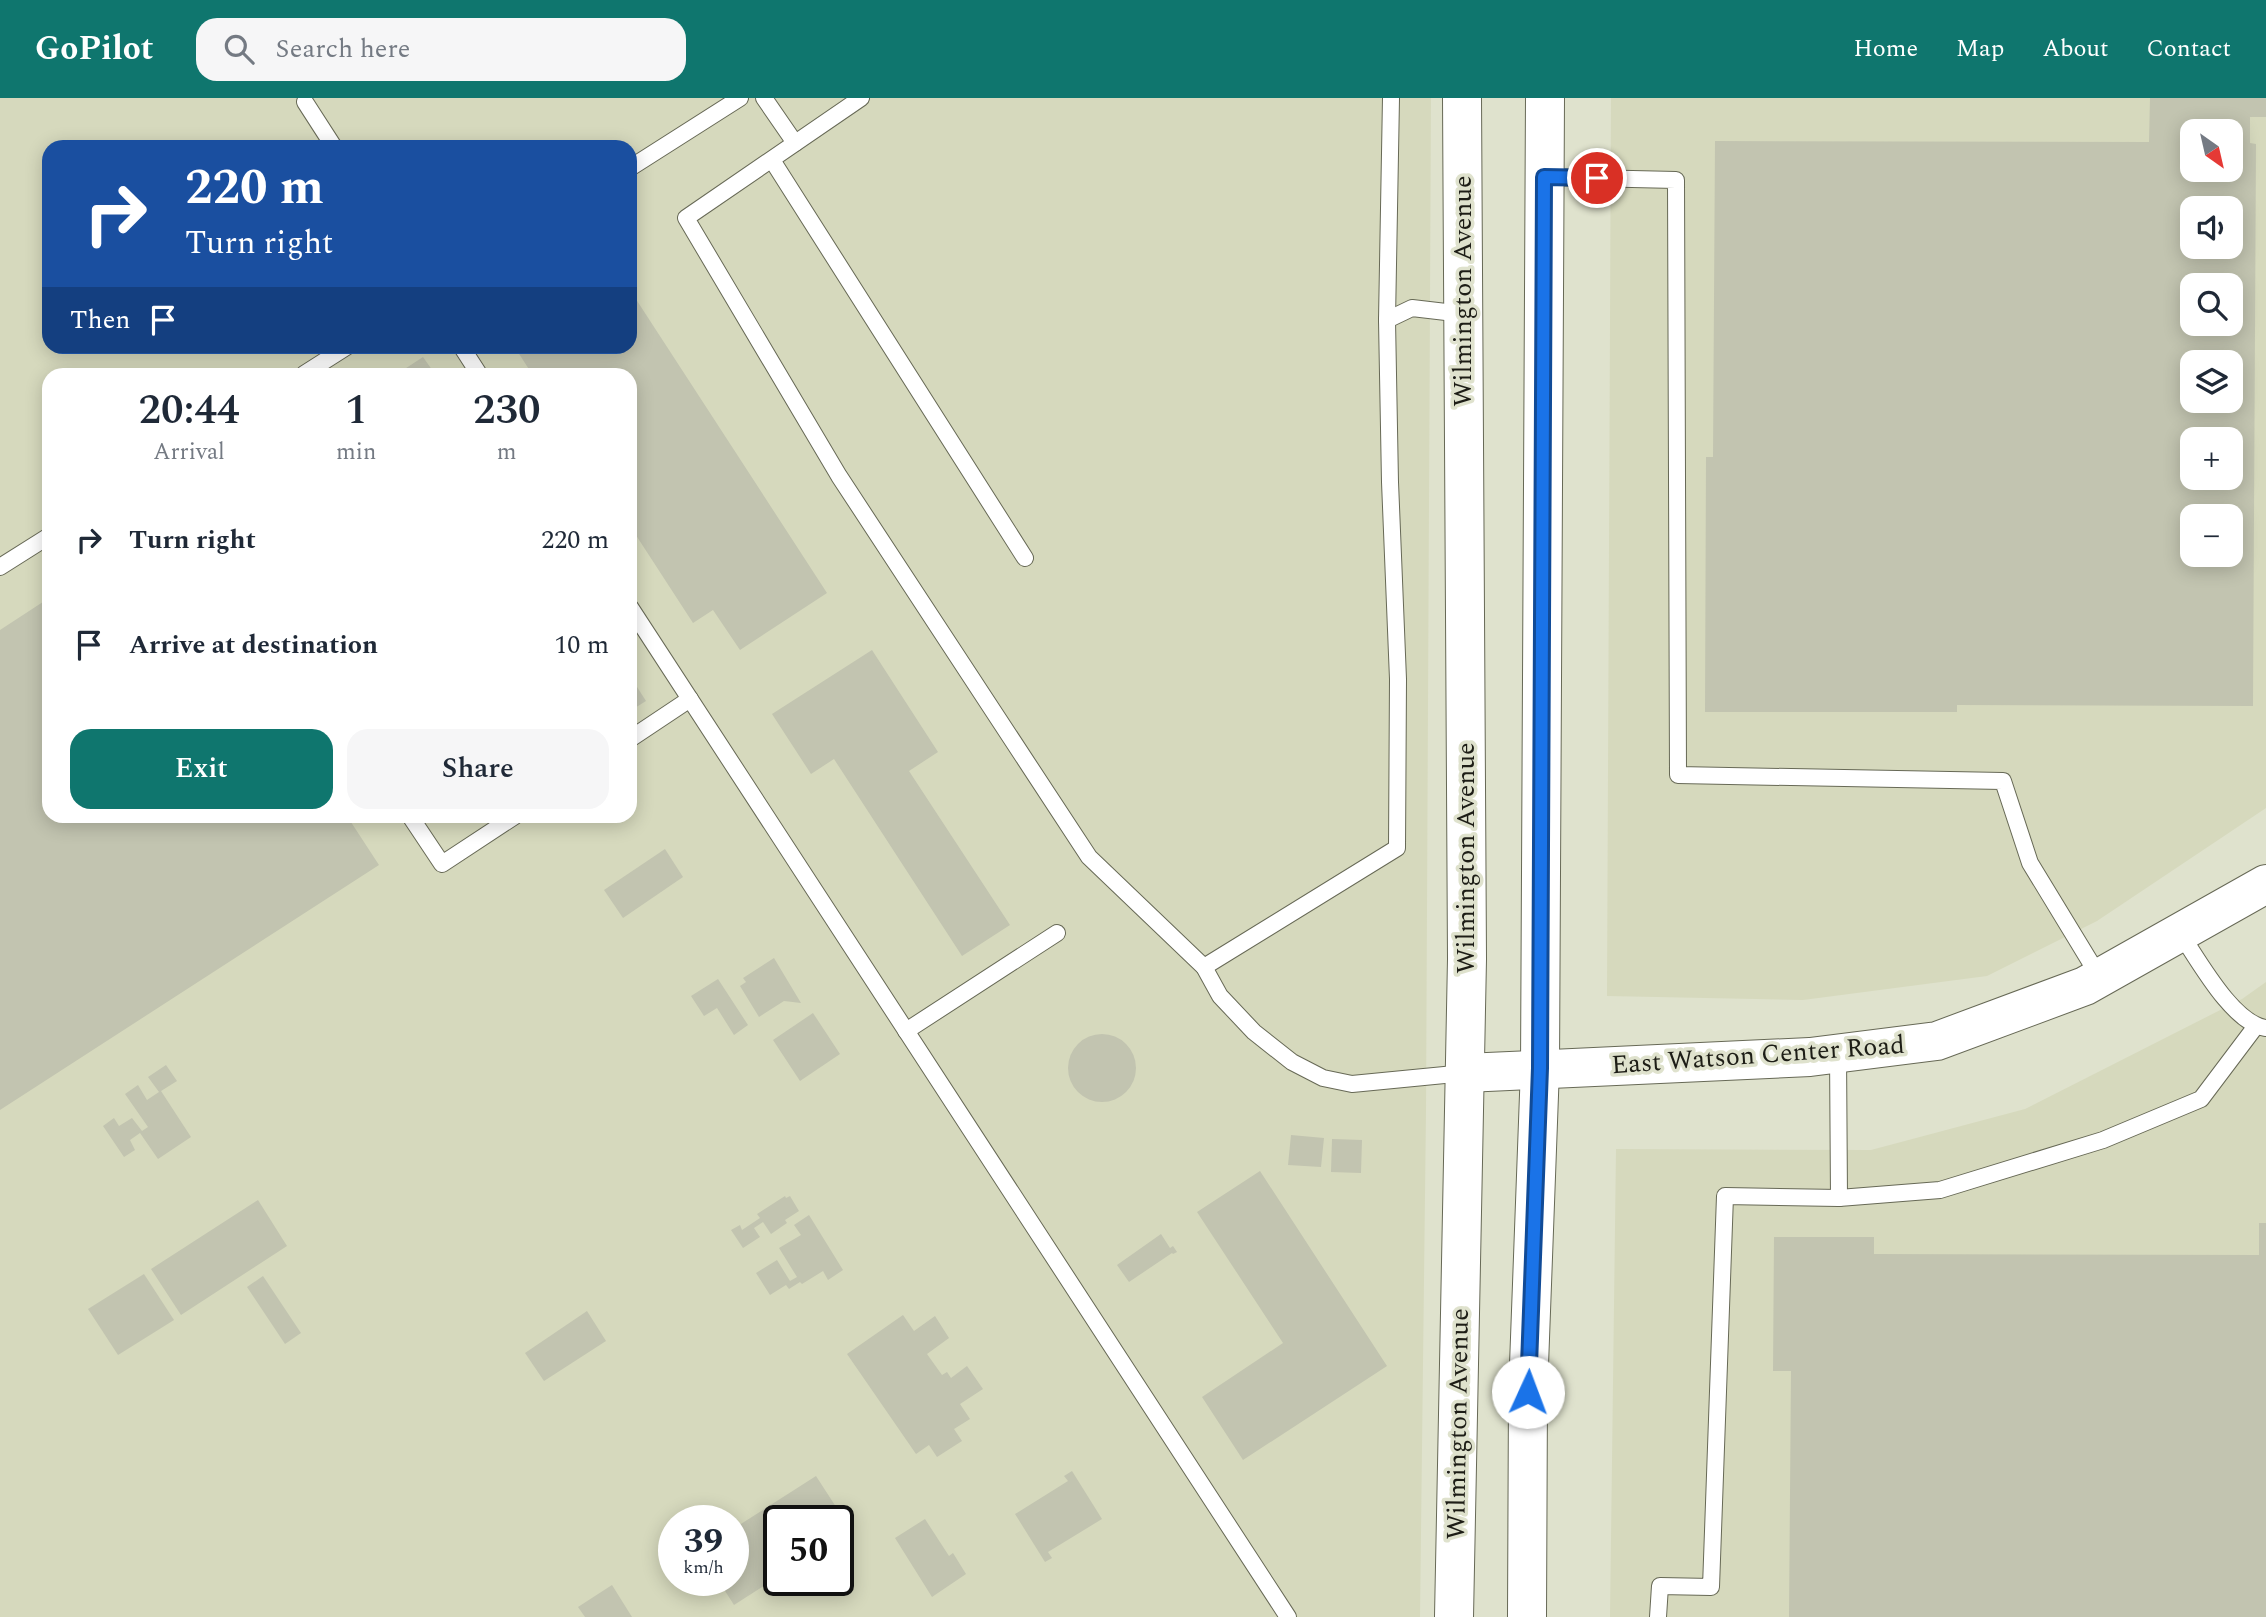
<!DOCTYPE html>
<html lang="en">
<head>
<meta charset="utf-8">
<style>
  body { margin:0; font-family:Spectral,serif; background:#f6f6f7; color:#1f2937; height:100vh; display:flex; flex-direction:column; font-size:26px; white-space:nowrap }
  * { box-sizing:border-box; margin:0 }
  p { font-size:23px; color:#747a83 }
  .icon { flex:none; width:38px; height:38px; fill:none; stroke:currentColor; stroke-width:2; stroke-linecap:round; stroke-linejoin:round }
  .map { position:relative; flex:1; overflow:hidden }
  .drawer { position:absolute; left:42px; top:270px; width:595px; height:455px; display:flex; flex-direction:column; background:#fff; border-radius:21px; box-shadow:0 4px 18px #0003 }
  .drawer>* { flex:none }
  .hud { position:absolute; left:42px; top:42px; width:595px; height:214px; border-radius:21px; box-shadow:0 4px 18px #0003; background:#1a4fa0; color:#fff; overflow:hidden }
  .needle { width:46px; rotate:146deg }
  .buttons { position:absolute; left:2180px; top:21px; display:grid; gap:14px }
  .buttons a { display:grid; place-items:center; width:63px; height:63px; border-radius:14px; background:#fff; box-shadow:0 4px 18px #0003; font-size:35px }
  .speed { position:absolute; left:658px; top:1407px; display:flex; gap:14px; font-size:35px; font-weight:700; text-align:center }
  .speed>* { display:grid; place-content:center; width:91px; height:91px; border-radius:50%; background:#fff; box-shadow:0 4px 18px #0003; line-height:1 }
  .speed small { font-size:18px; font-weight:400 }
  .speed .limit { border:4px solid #111; border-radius:10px; background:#fff; color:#111 }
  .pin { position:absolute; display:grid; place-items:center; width:60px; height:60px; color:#fff; margin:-30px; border:4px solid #fff; border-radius:50%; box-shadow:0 2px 7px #0007 }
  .me { position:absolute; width:77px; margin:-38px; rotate:2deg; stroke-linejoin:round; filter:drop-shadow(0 0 5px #0008) }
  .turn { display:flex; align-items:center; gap:24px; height:147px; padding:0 28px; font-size:32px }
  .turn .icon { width:91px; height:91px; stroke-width:2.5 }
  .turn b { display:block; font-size:49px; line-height:60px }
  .then { display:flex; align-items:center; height:66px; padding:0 28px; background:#0003; gap:14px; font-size:26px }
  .eta { display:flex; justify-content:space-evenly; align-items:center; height:119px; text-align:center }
  .eta b { font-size:42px; font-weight:600; line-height:49px }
  .button { display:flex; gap:14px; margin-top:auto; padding:14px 28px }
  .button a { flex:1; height:80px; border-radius:21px; background:#0f766e; color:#fff; font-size:28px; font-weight:600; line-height:80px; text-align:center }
  .button a+a { background:#f6f6f7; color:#1f2937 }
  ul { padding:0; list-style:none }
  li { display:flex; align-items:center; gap:21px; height:105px; padding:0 28px }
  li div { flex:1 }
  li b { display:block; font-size:26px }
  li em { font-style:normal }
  header { display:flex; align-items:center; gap:42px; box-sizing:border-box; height:98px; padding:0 35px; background:#0f766e; color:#fff }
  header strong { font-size:33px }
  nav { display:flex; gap:38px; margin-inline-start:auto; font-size:24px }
  .search { width:490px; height:63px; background:#f6f6f7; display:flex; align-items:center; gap:18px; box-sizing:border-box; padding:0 24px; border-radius:21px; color:#747a83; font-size:26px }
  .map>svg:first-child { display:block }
  .built { fill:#d6d9bd; fill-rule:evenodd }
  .building { fill:#c2c4b0; fill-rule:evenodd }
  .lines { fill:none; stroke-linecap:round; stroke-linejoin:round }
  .lane-casing { stroke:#676956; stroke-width:18 }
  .secondary-casing { stroke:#676956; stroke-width:40 }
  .lane { stroke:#fff; stroke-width:16 }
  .secondary { stroke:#fff; stroke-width:38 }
  .route-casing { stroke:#114b97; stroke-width:18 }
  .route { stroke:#1a73e8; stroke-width:12 }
  .labels { text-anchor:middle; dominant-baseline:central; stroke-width:7; stroke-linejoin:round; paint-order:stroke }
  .street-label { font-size:26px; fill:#1d1d16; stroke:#dfe2cd }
</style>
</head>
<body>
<header>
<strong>GoPilot</strong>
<div class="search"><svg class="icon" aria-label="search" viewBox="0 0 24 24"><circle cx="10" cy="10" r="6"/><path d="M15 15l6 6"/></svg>Search here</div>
<nav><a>Home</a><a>Map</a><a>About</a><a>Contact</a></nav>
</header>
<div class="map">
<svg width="2266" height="1519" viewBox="0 0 2266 1519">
  <rect width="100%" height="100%" fill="#dfe2cd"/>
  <g class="built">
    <path d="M0 0H1431L1426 1013 1420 1519H0ZM49 49H630V248H49ZM49 276H630V718H49ZM674 1423H733V1482H674ZM779 1423H838V1482H779Z"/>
    <path d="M1611 0H2266V710L2097 823 1987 878 1803 902 1607 898ZM2193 33H2231V72H2193ZM2193 110H2231V149H2193ZM2193 187H2231V226H2193ZM2193 264H2231V303H2193ZM2193 341H2231V380H2193ZM2193 418H2231V457H2193Z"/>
    <path d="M2266 884V1519H1610L1616 1051 1871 1052 2025 1011 2242 901Z"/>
  </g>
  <g class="building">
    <path d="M2150 0H2266V19H2250V45L2256 46 2253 608 1957 607V614H1705L1706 359H1713L1715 43 2149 44ZM2193 33H2231V72H2193ZM2193 110H2231V149H2193ZM2193 187H2231V226H2193ZM2193 264H2231V303H2193ZM2193 341H2231V380H2193ZM2193 418H2231V457H2193Z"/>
    <path d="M630 192 827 495 740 552 713 512 693 525 630 428V276H532L514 248H630Z"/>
    <path d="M423 259 435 276H397Z"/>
    <path d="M49 500V718H347L379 767 0 1012V532Z"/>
    <path d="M872 552 938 654 909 673 1010 827 962 858 834 661 811 676 772 616Z"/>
    <path d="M630 578 646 603 630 613Z"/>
    <path d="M665 751 683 779 623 820 604 792Z"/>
    <path d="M774 860 801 905 784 903 759 919 740 888 746 884 743 880Z"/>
    <path d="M718 881 748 927 734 937 717 910 704 918 691 898Z"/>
    <path d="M813 915 840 956 800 983 773 942Z"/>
    <circle cx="1102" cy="970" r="34"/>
    <path d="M166 967 177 983 161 993 191 1039 158 1061 140 1035 130 1042 135 1052 124 1059 103 1028 114 1020 119 1028 132 1020 142 1033 148 1029 125 996 138 987 147 1002 159 994 148 979Z"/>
    <path d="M1291 1037 1324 1040 1321 1069 1288 1067Z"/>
    <path d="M1332 1041 1362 1042 1361 1075 1331 1074Z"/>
    <path d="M1260 1073 1387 1268 1243 1362 1202 1299 1283 1245 1197 1114Z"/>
    <path d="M785 1098 786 1100 790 1098 799 1113 785 1122 787 1125 771 1136 763 1124 754 1130 760 1139 743 1150 731 1132 740 1127 742 1132 760 1120 757 1116Z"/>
    <path d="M258 1102 287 1148 181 1217 151 1171Z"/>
    <path d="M809 1117 843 1172 828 1182 823 1173 802 1186 800 1184 789 1191 786 1187 770 1197 756 1175 777 1162 790 1183 797 1179 779 1150 801 1137 794 1127Z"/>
    <path d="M2259 1125H2266V1519H1789L1791 1273H1773L1774 1139H1874V1156L2259 1157Z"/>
    <path d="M1161 1136 1170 1150 1173 1148 1177 1154 1173 1156 1172 1155 1129 1184 1117 1167Z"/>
    <path d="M144 1176 174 1222 118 1257 88 1211Z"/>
    <path d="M263 1178 301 1235 285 1246 247 1189Z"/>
    <path d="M587 1213 606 1243 544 1283 525 1255Z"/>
    <path d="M903 1217 914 1233 935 1218 949 1240 927 1256 942 1277 947 1274 951 1280 967 1268 983 1291 960 1306 970 1321 954 1331 962 1343 937 1359 929 1347 916 1356 847 1256Z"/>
    <path d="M1072 1373 1102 1421 1048 1454 1052 1460 1045 1464 1015 1416 1068 1383 1064 1378Z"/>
    <path d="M816 1378 851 1432 838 1441V1423H779V1478L734 1507 718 1482H733V1431Z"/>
    <path d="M925 1421 949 1458 953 1455 966 1476 932 1499 895 1440Z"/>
    <path d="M612 1487 632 1519H585L578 1509Z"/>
  </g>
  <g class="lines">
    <defs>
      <g id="lane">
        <path d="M764 0 795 45"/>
        <path d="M861 0 686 120 839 378 1089 759 1204 869 1220 898 1254 934 1292 964 1323 980 1352 986 1465 975"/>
        <path d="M305 4 334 49"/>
        <path d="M772 62 1025 460"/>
        <path d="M630 70 740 0"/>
        <path d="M1544 79 1676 82 1678 677 2003 683 2030 765 2100 880"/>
        <path d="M1387 222 1391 0"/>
        <path d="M461 248 479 276"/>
        <path d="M304 276 348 248"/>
        <path d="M0 469 49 438"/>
        <path d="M630 509 1288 1519"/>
        <path d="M630 641 690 601"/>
        <path d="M410 718 442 766 515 718"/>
        <path d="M2180 835C2199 863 2232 924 2265 930"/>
        <path d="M1204 869 1397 750 1398 581 1390 384 1387 222 1412 210 1463 216"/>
        <path d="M906 933 1057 835"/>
        <path d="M1839 1100 1940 1092 2103 1042 2201 1001 2256 928"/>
        <path d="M1658 1519 1660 1488 1711 1489 1725 1098 1839 1100 1838 955"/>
      </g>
      <g id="secondary">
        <path d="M1465 975 1810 959 1937 943 2085 888 2266 786"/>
        <path d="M1454 1519 1467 861 1462 0"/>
        <path d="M1527 1519 1528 1294 1540 970 1545 0"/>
      </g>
    </defs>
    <use href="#lane" class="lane-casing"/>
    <use href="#secondary" class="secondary-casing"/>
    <use href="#lane" class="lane"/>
    <use href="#secondary" class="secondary"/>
  </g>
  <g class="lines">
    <defs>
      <path id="route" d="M1528 1294 1540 970 1544 79 1597 80"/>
    </defs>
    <use href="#route" class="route-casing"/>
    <use href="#route" class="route"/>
  </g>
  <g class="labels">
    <g class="street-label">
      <text transform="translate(1463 193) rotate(-90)">Wilmington Avenue</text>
      <text transform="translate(1466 760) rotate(-90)">Wilmington Avenue</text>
      <text transform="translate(1758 957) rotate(-4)">East Watson Center Road</text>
      <text transform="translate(1458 1326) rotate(-89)">Wilmington Avenue</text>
    </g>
  </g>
</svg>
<div class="buttons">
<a><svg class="needle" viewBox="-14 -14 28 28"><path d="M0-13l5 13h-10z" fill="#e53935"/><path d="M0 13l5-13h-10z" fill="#747a83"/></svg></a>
<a><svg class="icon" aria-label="sound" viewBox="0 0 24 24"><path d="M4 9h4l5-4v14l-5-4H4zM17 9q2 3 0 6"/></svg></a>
<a><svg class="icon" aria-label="search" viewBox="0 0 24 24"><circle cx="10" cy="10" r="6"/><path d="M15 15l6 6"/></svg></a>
<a><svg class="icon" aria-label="layers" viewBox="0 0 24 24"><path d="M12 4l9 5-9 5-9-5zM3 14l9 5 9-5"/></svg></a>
<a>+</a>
<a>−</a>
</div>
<div class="speed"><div>39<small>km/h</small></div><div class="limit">50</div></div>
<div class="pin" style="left:1597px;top:80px;background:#d93025"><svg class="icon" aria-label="arrive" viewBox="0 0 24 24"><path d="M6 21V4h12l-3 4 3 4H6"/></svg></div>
<svg class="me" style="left:1528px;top:1294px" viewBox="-20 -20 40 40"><circle r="19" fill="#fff"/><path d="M0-13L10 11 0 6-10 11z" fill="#1a73e8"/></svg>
<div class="hud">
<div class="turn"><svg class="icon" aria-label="right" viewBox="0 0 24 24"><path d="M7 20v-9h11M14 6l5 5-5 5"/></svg><div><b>220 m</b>Turn right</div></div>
<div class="then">Then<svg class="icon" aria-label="arrive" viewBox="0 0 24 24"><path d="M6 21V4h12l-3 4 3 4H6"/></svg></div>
</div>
<section class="drawer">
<div class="eta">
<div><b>20:44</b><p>Arrival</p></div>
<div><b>1</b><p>min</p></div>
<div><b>230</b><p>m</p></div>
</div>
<ul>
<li><svg class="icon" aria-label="right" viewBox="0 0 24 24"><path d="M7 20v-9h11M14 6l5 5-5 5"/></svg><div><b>Turn right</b></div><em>220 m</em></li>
<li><svg class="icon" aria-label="arrive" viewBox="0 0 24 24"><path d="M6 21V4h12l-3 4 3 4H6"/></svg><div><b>Arrive at destination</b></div><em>10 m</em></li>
</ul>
<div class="button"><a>Exit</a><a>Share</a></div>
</section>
</div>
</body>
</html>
